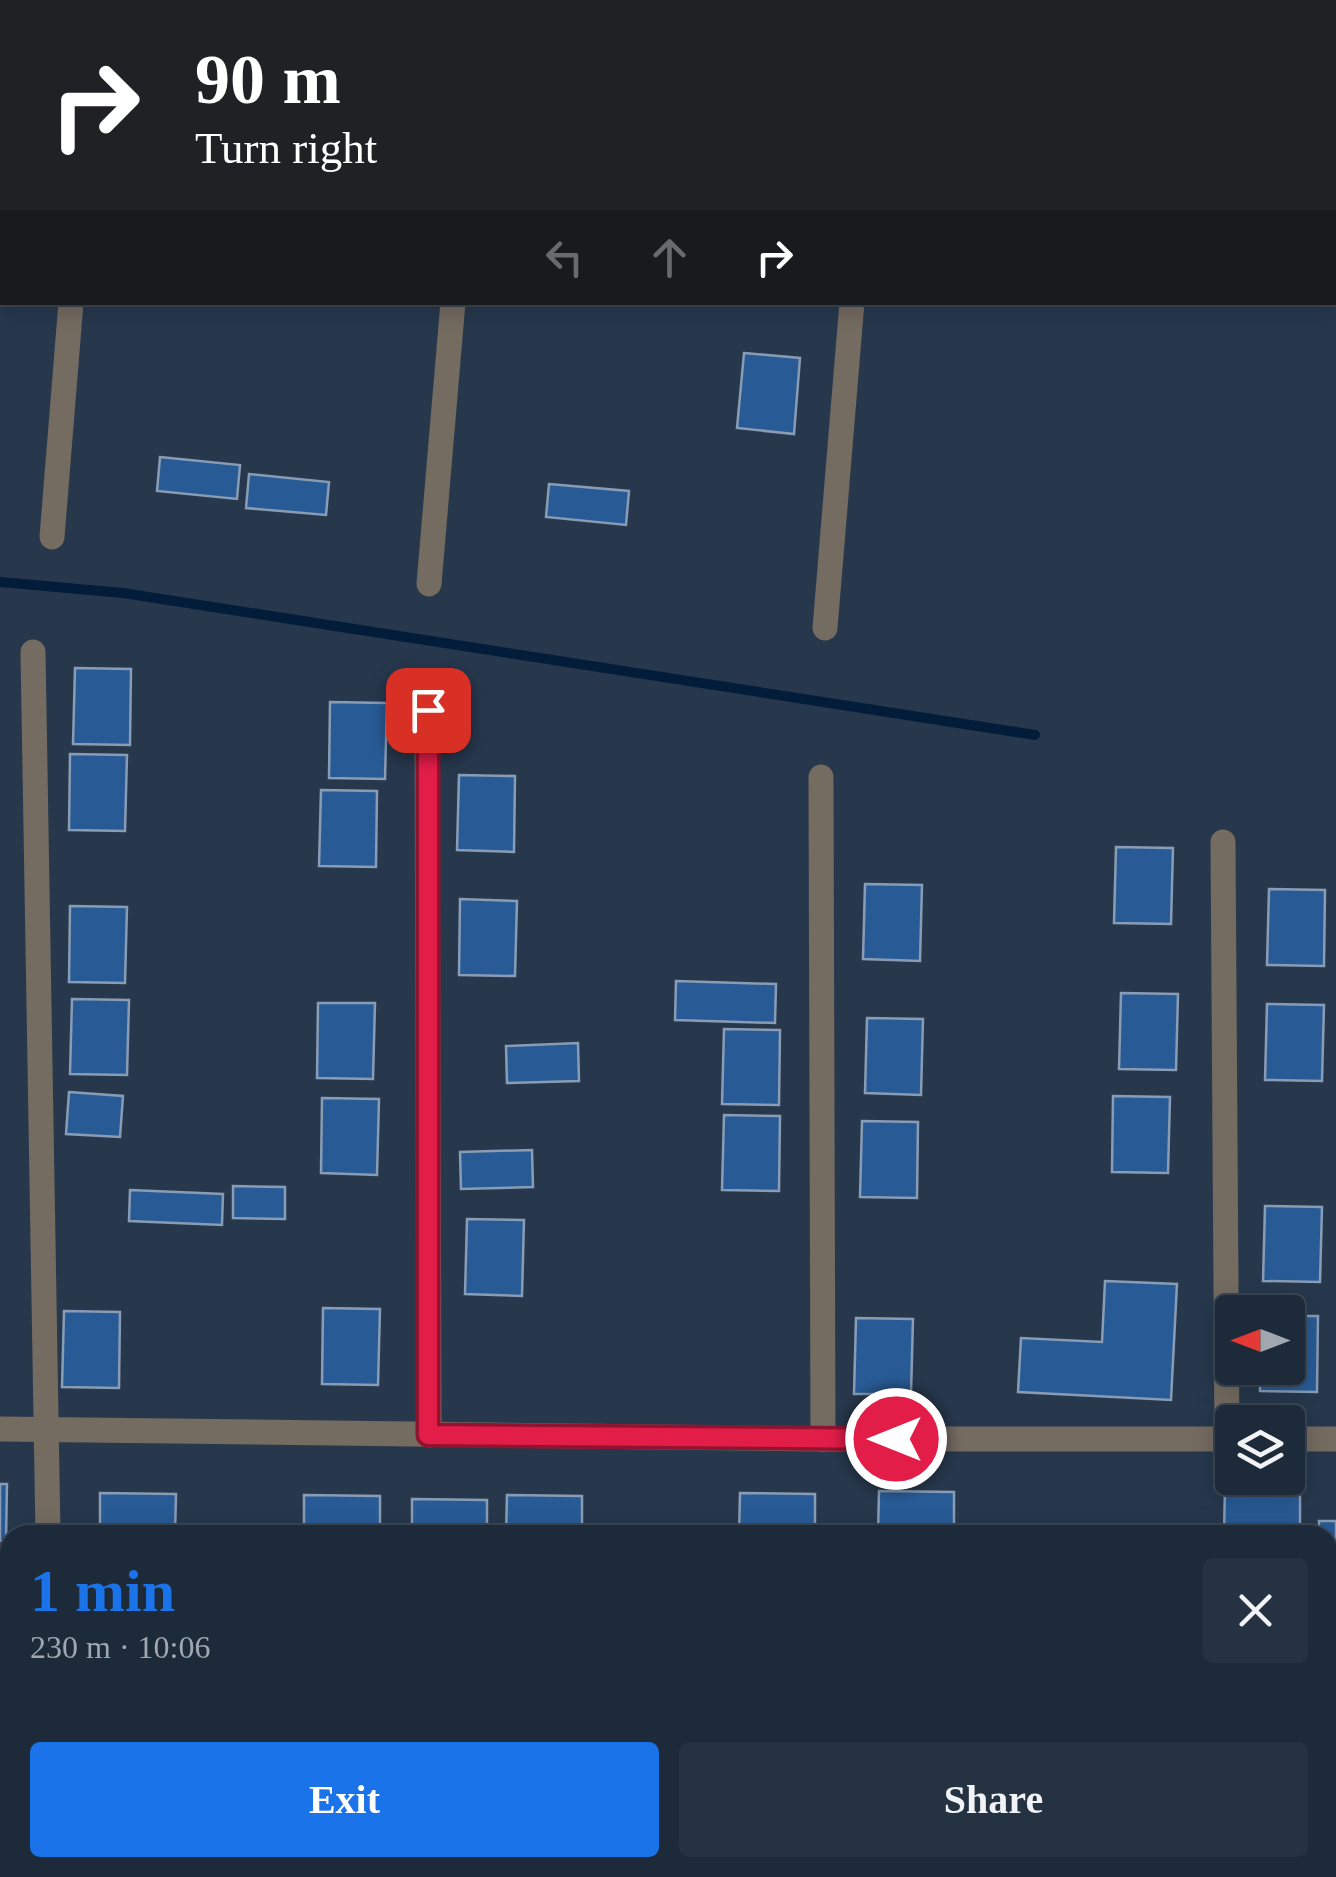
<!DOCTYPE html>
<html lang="en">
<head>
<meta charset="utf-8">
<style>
  body { margin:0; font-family:"Times New Roman",serif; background:#253242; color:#f1f3f6; height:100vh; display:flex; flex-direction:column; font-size:38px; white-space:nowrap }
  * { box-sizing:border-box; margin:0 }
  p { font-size:32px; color:#a0a7af }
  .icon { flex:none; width:55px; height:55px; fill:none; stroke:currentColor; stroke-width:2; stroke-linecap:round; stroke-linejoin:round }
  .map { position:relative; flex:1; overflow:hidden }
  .panel { position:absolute; left:0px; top:1525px; width:1338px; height:352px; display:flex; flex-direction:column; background:#1d2a3a; border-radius:30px 30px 0 0; box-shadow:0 5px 25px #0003,0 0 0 2px #3b4654 }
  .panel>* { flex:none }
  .banner { position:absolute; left:0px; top:0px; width:1338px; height:305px; box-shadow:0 5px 25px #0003,0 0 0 2px #3b4654; background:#202124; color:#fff; overflow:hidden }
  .needle { width:65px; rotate:270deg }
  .buttons { position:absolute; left:1215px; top:1295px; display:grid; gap:20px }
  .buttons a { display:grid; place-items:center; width:90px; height:90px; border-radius:10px; background:#1d2a3a; box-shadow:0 5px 25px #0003,0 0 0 2px #3b4654; font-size:50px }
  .pin { position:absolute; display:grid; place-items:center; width:85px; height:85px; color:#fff; margin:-42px; border-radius:20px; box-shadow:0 5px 15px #0006 }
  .me { position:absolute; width:110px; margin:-55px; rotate:270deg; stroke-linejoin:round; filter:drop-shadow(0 0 8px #0008) }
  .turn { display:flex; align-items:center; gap:35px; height:210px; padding:0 30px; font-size:45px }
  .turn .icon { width:130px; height:130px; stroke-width:2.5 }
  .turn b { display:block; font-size:70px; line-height:85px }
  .lanes { display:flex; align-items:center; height:95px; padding:0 30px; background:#0003; justify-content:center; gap:50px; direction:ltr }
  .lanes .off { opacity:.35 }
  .round { display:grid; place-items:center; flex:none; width:105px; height:105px; border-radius:10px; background:#253242 }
  .head { display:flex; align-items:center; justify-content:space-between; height:170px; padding:0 30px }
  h1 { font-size:60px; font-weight:800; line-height:75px; color:#1a73e8 }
  .action { display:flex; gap:20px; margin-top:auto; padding:20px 30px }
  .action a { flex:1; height:115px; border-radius:10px; background:#1a73e8; color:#fff; font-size:40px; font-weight:800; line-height:115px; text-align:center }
  .action a+a { background:#253242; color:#f1f3f6 }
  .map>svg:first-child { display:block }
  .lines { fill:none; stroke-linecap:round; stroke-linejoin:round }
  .stream { stroke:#021c3a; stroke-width:10 }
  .building { fill:#285b96; stroke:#899cb5; stroke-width:2.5 }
  .street { stroke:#746b61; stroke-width:25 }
  .route-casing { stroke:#92132f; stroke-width:25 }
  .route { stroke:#e11d48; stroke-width:18 }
</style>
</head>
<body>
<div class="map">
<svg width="1336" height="1877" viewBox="0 0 1336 1877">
  <rect width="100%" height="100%" fill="#27384d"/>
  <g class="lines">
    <path class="stream" d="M0 582 123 593 1035 735"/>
  </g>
  <g class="building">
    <path d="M744 353 800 358 794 434 737 428Z"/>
    <path d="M160 457 240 465 237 499 157 491Z"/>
    <path d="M249 474 329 482 326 515 246 508Z"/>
    <path d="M549 484 629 491 626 525 546 517Z"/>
    <path d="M75 668 131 669 130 745 73 744Z"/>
    <path d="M330 702 387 703 385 779 329 778Z"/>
    <path d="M70 754 127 755 125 831 69 830Z"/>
    <path d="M459 775 515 776 514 852 457 850Z"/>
    <path d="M321 790 377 791 376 867 319 866Z"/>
    <path d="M1116 847 1173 848 1171 924 1114 923Z"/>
    <path d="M865 884 922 885 920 961 863 959Z"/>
    <path d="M1269 889 1325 890 1324 966 1267 965Z"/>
    <path d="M460 899 517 901 515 976 459 975Z"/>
    <path d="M70 906 127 907 125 983 69 982Z"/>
    <path d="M676 981 776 984 775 1023 675 1020Z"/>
    <path d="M1121 993 1178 994 1176 1070 1119 1069Z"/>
    <path d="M72 999 129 1000 127 1075 70 1074Z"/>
    <path d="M318 1003H375L373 1079 317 1078Z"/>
    <path d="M1267 1004 1324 1005 1322 1081 1265 1080Z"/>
    <path d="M867 1018 923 1019 921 1095 865 1093Z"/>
    <path d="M724 1029 780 1030 779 1105 722 1104Z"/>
    <path d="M578 1043 579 1081 507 1083 506 1046Z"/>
    <path d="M69 1092 123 1096 120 1137 66 1134Z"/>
    <path d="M1113 1096 1170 1097 1168 1173 1112 1172Z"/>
    <path d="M322 1098 379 1099 377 1175 321 1173Z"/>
    <path d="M724 1115 780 1116 779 1191 722 1190Z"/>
    <path d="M862 1121 918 1122 917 1198 860 1197Z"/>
    <path d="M532 1150 533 1187 461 1189 460 1152Z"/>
    <path d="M233 1186 285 1187V1219L233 1218Z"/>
    <path d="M130 1190 223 1194 222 1225 129 1221Z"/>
    <path d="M1265 1206 1322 1207 1320 1282 1263 1281Z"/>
    <path d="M467 1219 524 1220 522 1296 465 1294Z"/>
    <path d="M1105 1281 1177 1284 1171 1400 1018 1392 1021 1338 1102 1342Z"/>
    <path d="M323 1308 380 1309 378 1385 322 1384Z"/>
    <path d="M64 1311 120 1312 119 1388 62 1387Z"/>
    <path d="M1288 1316H1318L1317 1392 1260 1391V1368H1288Z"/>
    <path d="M856 1318 913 1319 911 1394H854Z"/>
    <path d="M0 1484H7L6 1541H0Z"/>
    <path d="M1225 1485 1300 1486V1535H1224Z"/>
    <path d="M879 1491 954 1492V1535H878Z"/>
    <path d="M100 1493 176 1494 175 1535H100Z"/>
    <path d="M740 1493 815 1494V1535H739Z"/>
    <path d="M304 1495 380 1496V1535H304Z"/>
    <path d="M507 1495 582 1496V1535H506Z"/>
    <path d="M412 1499 487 1500V1535H412Z"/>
    <path d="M1319 1521H1336V1593H1328V1535H1319Z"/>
    <rect x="1328" y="1750" width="8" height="57"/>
  </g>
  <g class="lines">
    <g class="street">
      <path d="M96 2V0"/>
      <path d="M479 2V0"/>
      <path d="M876 2V0"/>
      <path d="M52 537 71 302"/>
      <path d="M429 584 453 302"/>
      <path d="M825 628 852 302"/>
      <path d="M33 652 48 1535"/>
      <path d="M427 710 429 1435"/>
      <path d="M821 777 823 1439"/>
      <path d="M1223 842 1227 1439"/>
      <path d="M0 1429 823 1439H1232"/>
      <path d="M1288 1439H1336"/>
      <path d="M0 1860H10"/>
      <path d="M1328 1864H1336"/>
      <path d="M869 1868 870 1877"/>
      <path d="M56 1877V1868"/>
    </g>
  </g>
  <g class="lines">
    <defs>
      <path id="route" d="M428 710V1435L896 1439"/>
    </defs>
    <use href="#route" class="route-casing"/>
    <use href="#route" class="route"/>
  </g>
</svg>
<div class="buttons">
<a><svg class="needle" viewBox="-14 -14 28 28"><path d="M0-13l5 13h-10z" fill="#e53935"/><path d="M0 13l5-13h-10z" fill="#a0a7af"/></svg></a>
<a><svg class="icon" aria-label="layers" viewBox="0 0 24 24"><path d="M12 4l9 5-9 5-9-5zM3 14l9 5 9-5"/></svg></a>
</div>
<div class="pin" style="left:428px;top:710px;background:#d93025"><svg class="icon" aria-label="arrive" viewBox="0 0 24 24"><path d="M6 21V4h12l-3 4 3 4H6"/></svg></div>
<svg class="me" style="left:896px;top:1439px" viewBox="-20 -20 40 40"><circle r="17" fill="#e11d48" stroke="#fff" stroke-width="3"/><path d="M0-11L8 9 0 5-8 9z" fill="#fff"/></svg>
<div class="banner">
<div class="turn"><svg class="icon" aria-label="right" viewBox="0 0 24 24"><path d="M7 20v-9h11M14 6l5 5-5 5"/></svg><div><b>90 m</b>Turn right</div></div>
<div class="lanes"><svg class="icon off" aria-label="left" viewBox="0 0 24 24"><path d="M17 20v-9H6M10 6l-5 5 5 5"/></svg><svg class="icon off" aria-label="ahead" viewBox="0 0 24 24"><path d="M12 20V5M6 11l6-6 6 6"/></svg><svg class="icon" aria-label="right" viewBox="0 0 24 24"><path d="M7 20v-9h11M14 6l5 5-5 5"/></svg></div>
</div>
<section class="panel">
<div class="head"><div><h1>1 min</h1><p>230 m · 10:06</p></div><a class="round"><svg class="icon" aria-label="close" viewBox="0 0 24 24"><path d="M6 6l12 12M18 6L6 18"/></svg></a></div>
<div class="action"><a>Exit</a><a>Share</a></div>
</section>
</div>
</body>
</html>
